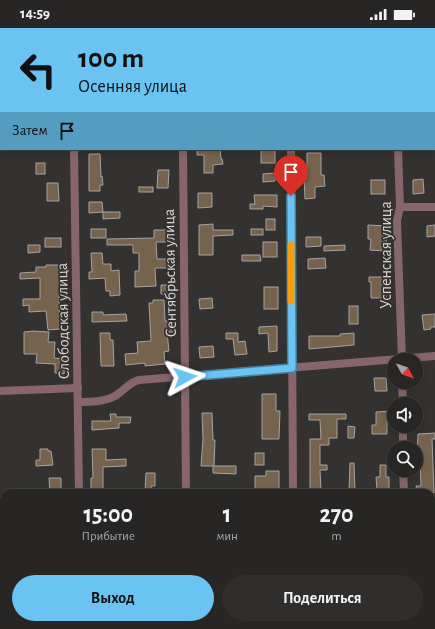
<!DOCTYPE html>
<html lang="ru">
<head>
<meta charset="utf-8">
<style>
  body { margin:0; font-family:"Alegreya Sans",sans-serif; background:#2f2e2c; color:#f1f3f6; height:100vh; display:flex; flex-direction:column; font-size:15px; white-space:nowrap }
  * { box-sizing:border-box; margin:0 }
  p { font-size:13px; color:#a4a5a6 }
  .icon { flex:none; width:22px; height:22px; fill:none; stroke:currentColor; stroke-width:2; stroke-linecap:round; stroke-linejoin:round }
  .map { position:relative; flex:1; overflow:hidden }
  .side { position:absolute; left:0px; top:461px; width:435px; height:140px; display:flex; flex-direction:column; background:#272624; border-radius:12px 12px 0 0; box-shadow:0 2px 6px #0003,0 0 0 1px #434341 }
  .side>* { flex:none }
  .banner { position:absolute; left:0px; top:0px; width:435px; height:122px; box-shadow:0 2px 6px #0003,0 0 0 1px #434341; background:#6ac3f1; color:#111; overflow:hidden }
  .needle { width:26px; rotate:130deg }
  .controls { position:absolute; left:387px; top:325px; display:grid; gap:8px }
  .controls a { display:grid; place-items:center; width:36px; height:36px; border-radius:50%; background:#272624; box-shadow:0 2px 6px #0003,0 0 0 1px #434341; font-size:20px }
  .pin { position:absolute; display:grid; place-items:center; width:34px; height:34px; color:#fff; margin:-41px -17px; border-radius:50% 50% 50% 0; rotate:-45deg; box-shadow:0 0 4px #0007 }
  .pin .icon { rotate:45deg }
  .me { position:absolute; width:44px; margin:-22px; rotate:85deg; stroke-linejoin:round; filter:drop-shadow(0 0 3px #0008) }
  .turn { display:flex; align-items:center; gap:14px; height:84px; padding:0 12px; font-size:18px }
  .turn .icon { width:52px; height:52px; stroke-width:2.5 }
  .turn b { display:block; font-size:28px; line-height:34px }
  .then { display:flex; align-items:center; height:38px; padding:0 12px; background:#0003; gap:8px; font-size:15px }
  .eta { display:flex; justify-content:space-evenly; align-items:center; height:68px; text-align:center }
  .eta b { font-size:24px; font-weight:700; line-height:28px }
  .cta { display:flex; gap:8px; margin-top:auto; padding:8px 12px }
  .cta a { flex:1; height:46px; border-radius:24px; background:#6ac3f1; color:#111; font-size:16px; font-weight:700; line-height:46px; text-align:center }
  .cta a+a { background:#2f2e2c; color:#f1f3f6 }
  .status { display:flex; justify-content:space-between; align-items:center; height:28px; padding:0 20px; background:#272624; direction:ltr }
  .status svg { height:11px; fill:currentColor }
  .map>svg:first-child { display:block }
  .building { fill:#76634e; stroke:#a6a3a1 }
  .lines { fill:none; stroke-linecap:round; stroke-linejoin:round }
  .street { stroke:#86656d; stroke-width:8 }
  .route-casing { stroke:#457f9d; stroke-width:10 }
  .route { stroke:#6ac3f1; stroke-width:7 }
  .slow { stroke:#f59e0b; stroke-width:7 }
  .labels { text-anchor:middle; dominant-baseline:central; stroke-width:3.5; stroke-linejoin:round; paint-order:stroke }
  .street-label { font-size:16px; fill:#d8d7d6; stroke:#343230 }
</style>
</head>
<body>
<div class="status"><b>14:59</b><svg viewBox="0 0 49 12"><path d="M0 12V9h3v3zM5 12V6h3v6zM10 12V3h3v9zM15 12V0h3v12zM26 1h20v11H26zM47 4h2v5h-2z"/></svg></div>
<div class="map">
<svg width="435" height="601" viewBox="0 0 435 601">
  <rect width="100%" height="100%" fill="#343230"/>
  <g class="building">
    <path d="M197 121H220L221 131H222L223 136 213 137V145H204V127H197Z"/>
    <rect x="261" y="121" width="14" height="14"/>
    <path d="M307 125H321V147H324L325 158 315 159V170L305 171 304 147H307Z"/>
    <path d="M89 126H100L101 149 102 148 103 157H100V163H89Z"/>
    <rect x="36" y="135" width="9" height="11"/>
    <path d="M158 142H169L168 160H157Z"/>
    <path d="M275 145V153L263 154V146Z"/>
    <path d="M423 151 424 165 413 166V152Z"/>
    <rect x="371" y="152" width="14" height="14"/>
    <path d="M47 155H58L59 173H47Z"/>
    <rect x="139" y="159" width="14" height="5"/>
    <path d="M198 165H212V179L198 180Z"/>
    <path d="M254 167H277V179L263 178V181H250V176H255Z"/>
    <path d="M89 174H102L103 184 89 185Z"/>
    <path d="M103 184H120V190L103 191Z"/>
    <rect x="266" y="191" width="9" height="11"/>
    <path d="M213 196V202H233V207L213 208V227H199V197Z"/>
    <path d="M368 197 388 198 385 223 370 222 371 211H368Z"/>
    <path d="M435 197V208L427 209V198Z"/>
    <rect x="91" y="201" width="15" height="9"/>
    <rect x="251" y="201" width="12" height="6"/>
    <path d="M154 202H168V214H156L157 231H173V240H155L156 258 135 259V243H139V225H133V217H107V211L154 210Z"/>
    <path d="M306 209H321V218L306 219Z"/>
    <rect x="45" y="210" width="16" height="9"/>
    <rect x="263" y="214" width="14" height="15"/>
    <path d="M28 217H40V224L28 225Z"/>
    <path d="M345 217V222L324 223V218Z"/>
    <path d="M91 225H102L103 236H111V243L119 242 120 267 110 268V263H106L105 250 89 251V244H92Z"/>
    <path d="M242 227H260L261 233H242Z"/>
    <path d="M325 230 326 240 308 241V231Z"/>
    <path d="M46 237H60V258H63V266H59L60 301 48 302 46 283 29 284V277L23 278V271H40V250L20 251V245L36 244V239H46Z"/>
    <path d="M369 249H386V270H371V254H369Z"/>
    <path d="M161 257H173L174 266H161Z"/>
    <rect x="264" y="259" width="14" height="22"/>
    <path d="M212 270 213 280 200 281 199 271Z"/>
    <path d="M153 272H164L165 293H175V304H167L169 323 164 324 165 336 145 338V335L126 337 125 326 138 325 137 314 151 313 149 275H153Z"/>
    <rect x="349" y="278" width="9" height="18"/>
    <path d="M92 284H103V287L126 286 127 293 92 294Z"/>
    <path d="M435 286V299H430L431 301 424 302 422 287Z"/>
    <path d="M277 298V323L269 324 268 305 259 306V299Z"/>
    <path d="M33 303 49 304 48 314H55L54 330 65 331 64 346 55 345V336L36 335 37 326H24V304Z"/>
    <path d="M100 305H110V312H113L114 338H101Z"/>
    <path d="M226 305H238V314L245 313 247 326 235 327 233 311H226Z"/>
    <path d="M354 305V317L309 321V308H340V306Z"/>
    <path d="M213 318 214 329 200 330 199 319Z"/>
    <path d="M374 350H386L387 363H375Z"/>
    <path d="M262 366H276V383H280L279 411H262Z"/>
    <path d="M391 383 392 391H387V406H372V397H376V384Z"/>
    <path d="M202 385H212L213 412H215L214 438H236V446L213 445V438H201L203 411Z"/>
    <path d="M110 386H116V389H131L130 395H119V400L92 402V393H111Z"/>
    <path d="M309 386H346V391H337V410H329V417H320V437H327V442H320L321 462H310V411H321L320 392H309Z"/>
    <path d="M348 398 355 399 354 410H348Z"/>
    <path d="M435 405V411H432L434 465H417L416 458H421L420 429H417L418 406Z"/>
    <path d="M40 421H48V423H51L53 437 36 438V432H40Z"/>
    <path d="M92 421H106V432L126 431V438L103 439V463L91 462V450H93Z"/>
    <rect x="255" y="425" width="9" height="12"/>
    <path d="M350 435H354L355 463H349Z"/>
    <path d="M380 437H386V449H389V462H377L376 449H380Z"/>
    <path d="M266 443H279V465L255 462V448H266Z"/>
    <path d="M146 445H155V458H151V464H145Z"/>
    <path d="M49 450H61V465H50Z"/>
  </g>
  <g class="lines">
    <g class="street">
      <path d="M72 0V1"/>
      <path d="M182 0V1"/>
      <path d="M290 0V1"/>
      <path d="M395 0V1"/>
      <path d="M74 121 79 465"/>
      <path d="M183 121 186 465"/>
      <path d="M291 121 293 465"/>
      <path d="M398 121 400 179 397 193 402 332"/>
      <path d="M400 179H435"/>
      <path d="M402 354 403 376"/>
      <path d="M0 363 78 360"/>
      <path d="M78 374C91 374 104 374 115 368 124 363 129 354 139 352L435 328"/>
      <path d="M403 398V420"/>
      <path d="M403 442 404 465"/>
      <path d="M431 540H435"/>
      <path d="M187 597V601"/>
      <path d="M294 597V601"/>
      <path d="M405 597V601"/>
      <path d="M80 601V597"/>
    </g>
  </g>
  <g class="lines">
    <defs>
      <path id="route" d="M185 349 292 340 291 168"/>
    </defs>
    <use href="#route" class="route-casing"/>
    <use href="#route" class="route"/>
    <path class="slow" d="M291 217V273"/>
  </g>
  <g class="labels">
    <g class="street-label">
      <text transform="translate(386 227) rotate(-90)">Успенская улица</text>
      <text transform="translate(170 245) rotate(-91)">Сентябрьская улица</text>
      <text transform="translate(63 293) rotate(-91)">Слободская улица</text>
    </g>
  </g>
</svg>
<div class="controls">
<a><svg class="needle" viewBox="-14 -14 28 28"><path d="M0-13l5 13h-10z" fill="#e53935"/><path d="M0 13l5-13h-10z" fill="#a4a5a6"/></svg></a>
<a><svg class="icon" aria-label="sound" viewBox="0 0 24 24"><path d="M4 9h4l5-4v14l-5-4H4zM17 9q2 3 0 6"/></svg></a>
<a><svg class="icon" aria-label="search" viewBox="0 0 24 24"><circle cx="10" cy="10" r="6"/><path d="M15 15l6 6"/></svg></a>
</div>
<div class="pin" style="left:291px;top:168px;background:#d93025"><svg class="icon" aria-label="arrive" viewBox="0 0 24 24"><path d="M6 21V4h12l-3 4 3 4H6"/></svg></div>
<svg class="me" style="left:185px;top:349px" viewBox="-20 -20 40 40"><path d="M0-17L14 15 0 8-14 15z" fill="#6ac3f1" stroke="#fff" stroke-width="4"/></svg>
<div class="banner">
<div class="turn"><svg class="icon" aria-label="left" viewBox="0 0 24 24"><path d="M17 20v-9H6M10 6l-5 5 5 5"/></svg><div><b>100 m</b>Осенняя улица</div></div>
<div class="then">Затем<svg class="icon" aria-label="arrive" viewBox="0 0 24 24"><path d="M6 21V4h12l-3 4 3 4H6"/></svg></div>
</div>
<section class="side">
<div class="eta">
<div><b>15:00</b><p>Прибытие</p></div>
<div><b>1</b><p>мин</p></div>
<div><b>270</b><p>m</p></div>
</div>
<div class="cta"><a>Выход</a><a>Поделиться</a></div>
</section>
</div>
</body>
</html>
